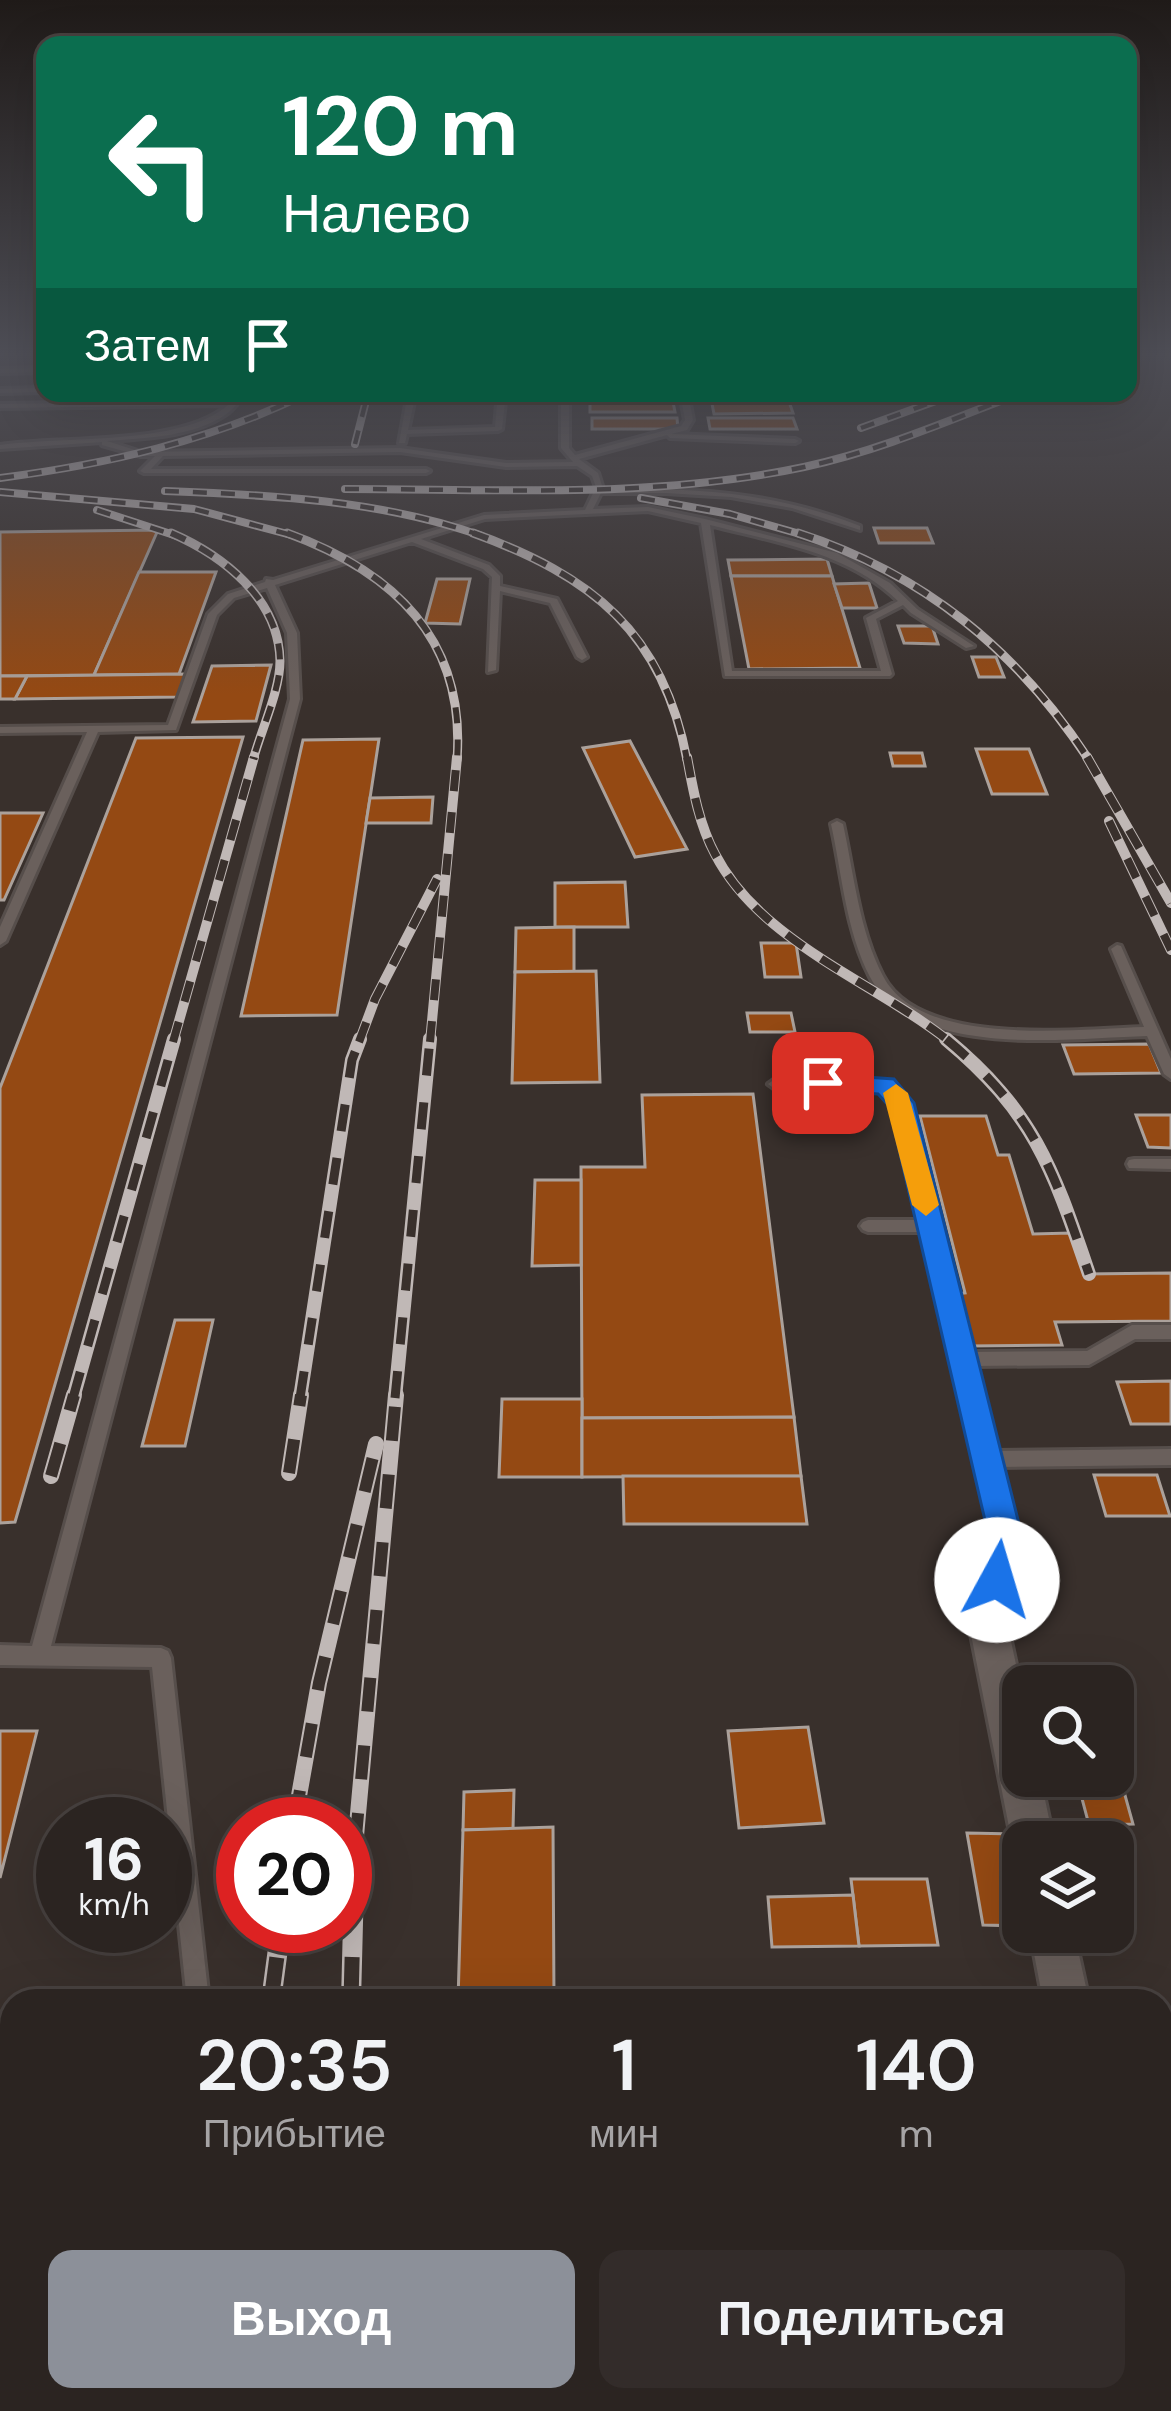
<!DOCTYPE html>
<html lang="ru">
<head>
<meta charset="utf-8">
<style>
  body { margin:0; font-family:"DM Sans",sans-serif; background:#332c2a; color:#f1f3f6; height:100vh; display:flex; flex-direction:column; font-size:45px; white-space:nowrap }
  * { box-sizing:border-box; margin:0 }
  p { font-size:39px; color:#a6a4a5 }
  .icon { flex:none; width:66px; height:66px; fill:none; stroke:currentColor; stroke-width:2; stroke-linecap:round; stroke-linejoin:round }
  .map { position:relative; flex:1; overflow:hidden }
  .drawer { position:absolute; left:0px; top:1989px; width:1173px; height:423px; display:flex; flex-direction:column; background:#2b2421; border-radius:36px 36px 0 0; box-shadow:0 12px 48px #0002,0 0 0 3px #47413f }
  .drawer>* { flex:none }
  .top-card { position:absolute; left:36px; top:36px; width:1101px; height:366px; border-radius:24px; box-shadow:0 12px 48px #0002,0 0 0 3px #47413f; background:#0b6e4f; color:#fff; overflow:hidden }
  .tools { position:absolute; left:1002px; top:1665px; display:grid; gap:24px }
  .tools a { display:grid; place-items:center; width:132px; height:132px; border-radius:24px; background:#2b2421; box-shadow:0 12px 48px #0002,0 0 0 3px #47413f; font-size:60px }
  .speed { position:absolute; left:36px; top:1797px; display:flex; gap:24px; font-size:60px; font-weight:700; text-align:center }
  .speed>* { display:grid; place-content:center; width:156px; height:156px; border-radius:50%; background:#2b2421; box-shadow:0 12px 48px #0002,0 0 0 3px #47413f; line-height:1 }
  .speed small { font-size:30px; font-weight:400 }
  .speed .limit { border:18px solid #d22; background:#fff; color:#111 }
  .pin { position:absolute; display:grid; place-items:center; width:102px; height:102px; color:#fff; margin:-51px; border-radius:24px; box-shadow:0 6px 18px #0006 }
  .me { position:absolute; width:132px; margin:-66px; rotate:6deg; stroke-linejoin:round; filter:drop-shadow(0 0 9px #0008) }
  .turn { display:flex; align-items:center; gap:42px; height:252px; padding:0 48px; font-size:54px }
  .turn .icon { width:156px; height:156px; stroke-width:2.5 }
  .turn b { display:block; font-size:84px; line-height:102px }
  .then { display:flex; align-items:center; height:114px; padding:0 48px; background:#0003; gap:24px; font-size:45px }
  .eta { display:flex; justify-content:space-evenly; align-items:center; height:204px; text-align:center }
  .eta b { font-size:72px; font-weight:600; line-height:84px }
  .cta { display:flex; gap:24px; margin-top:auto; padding:24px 48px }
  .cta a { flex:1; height:138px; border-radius:24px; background:#8c9099; color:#fff; font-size:48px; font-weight:600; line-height:138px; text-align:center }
  .cta a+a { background:#332c2a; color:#f1f3f6 }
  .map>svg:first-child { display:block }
  .building { fill:#944913; stroke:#aba19b; stroke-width:3 }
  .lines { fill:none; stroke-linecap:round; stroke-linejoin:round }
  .lane-casing { stroke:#564e4b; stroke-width:6 }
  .street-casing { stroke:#564e4b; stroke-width:6 }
  .lane { fill:#6a605c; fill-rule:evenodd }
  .street { fill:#6a605c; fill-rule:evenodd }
  .rail-far5-casing { stroke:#c0b8b6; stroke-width:8 }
  .rail-far4-casing { stroke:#c0b8b6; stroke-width:9 }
  .rail-far3-casing { stroke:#c0b8b6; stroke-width:10 }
  .rail-far2-casing { stroke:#c0b8b6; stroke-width:14 }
  .rail-far1-casing { stroke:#c0b8b6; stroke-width:16 }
  .rail-casing { stroke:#c0b8b6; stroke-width:20 }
  .rail-far5 { stroke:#39302c; stroke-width:4.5; stroke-dasharray:14; stroke-linecap:butt }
  .rail-far4 { stroke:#39302c; stroke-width:6; stroke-dasharray:16; stroke-linecap:butt }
  .rail-far3 { stroke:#39302c; stroke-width:8; stroke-dasharray:21; stroke-linecap:butt }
  .rail-far2 { stroke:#39302c; stroke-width:9; stroke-dasharray:27; stroke-linecap:butt }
  .rail-far1 { stroke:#39302c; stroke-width:12; stroke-dasharray:34; stroke-linecap:butt }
  .rail { stroke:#39302c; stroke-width:15; stroke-dasharray:44; stroke-linecap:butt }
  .route { fill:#1a73e8; stroke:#114b97; stroke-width:3 }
  .slow { fill:#f59e0b }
</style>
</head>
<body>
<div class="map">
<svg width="1171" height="2411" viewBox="0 0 1171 2411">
  <rect width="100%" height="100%" fill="#39302c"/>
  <g class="building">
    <rect x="591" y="393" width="82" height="4"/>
    <path d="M710 393H786L793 413 714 414Z"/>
    <path d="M590 402H673L675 412H590Z"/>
    <path d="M592 418H677L678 429H592Z"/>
    <path d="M708 418H793L797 429H710Z"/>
    <path d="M874 528H927L933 543H879Z"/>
    <path d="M158 530 94 675 0 676V532Z"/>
    <path d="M827 559 832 576H731L728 560Z"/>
    <path d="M139 572H216L179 674 94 675Z"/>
    <path d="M731 576H832L860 668 749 669Z"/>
    <path d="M437 579H470L460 624 425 623Z"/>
    <path d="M869 583 877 608H842L834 584Z"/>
    <path d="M898 626H932L938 644 904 643Z"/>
    <path d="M972 657H996L1004 677H979Z"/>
    <path d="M271 665 256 721 193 722 212 666Z"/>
    <path d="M186 674 178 697 15 699 27 676Z"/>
    <path d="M0 676H27L15 699H0Z"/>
    <path d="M243 737 15 1522 0 1523V1088L136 738Z"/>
    <path d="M379 739 337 1015 241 1016 303 740Z"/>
    <path d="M630 741 687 849 635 857 583 748Z"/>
    <path d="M976 749H1029L1047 794H992Z"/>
    <path d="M890 753H922L925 766H893Z"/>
    <path d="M433 797 431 823H366L370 798Z"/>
    <path d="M0 813H43L4 900H0Z"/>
    <path d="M625 882 628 927H555V883Z"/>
    <path d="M574 927V972H515L516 928Z"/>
    <path d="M761 943H796L801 977H765Z"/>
    <path d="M596 971 600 1082 512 1083 515 972Z"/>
    <path d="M747 1013H791L795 1032H750Z"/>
    <path d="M1149 1044 1161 1073 1074 1074 1063 1045Z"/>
    <path d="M753 1094 794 1417 582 1418 581 1167H645L642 1095Z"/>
    <path d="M1136 1115H1171V1148L1148 1147Z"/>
    <path d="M920 1116H986L998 1155H1009L1033 1234 1071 1233 1084 1274 1171 1273V1321L1055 1322 1062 1345 968 1346 955 1294 965 1293Z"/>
    <path d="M535 1180H581V1265L532 1266Z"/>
    <path d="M175 1320H213L185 1446H142Z"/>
    <path d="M1171 1381V1424H1131L1117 1382Z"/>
    <path d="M502 1399H582V1477H499Z"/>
    <path d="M794 1417 801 1476 582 1477V1418Z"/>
    <path d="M1094 1475H1157L1170 1516H1106Z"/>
    <path d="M623 1476H801L807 1524H624Z"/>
    <path d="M808 1727 824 1823 739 1828 728 1731Z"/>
    <path d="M0 1731H37L0 1878Z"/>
    <path d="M1113 1752 1133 1824 1089 1825 1076 1776H1113Z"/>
    <path d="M514 1790 513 1829 463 1830 464 1792Z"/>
    <path d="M553 1827 554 2001H458L463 1830Z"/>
    <path d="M967 1833 1015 1834 1023 1877V1926L983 1925Z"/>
    <path d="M851 1879H927L938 1945 859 1946Z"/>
    <path d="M853 1895 859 1946 772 1947 768 1897Z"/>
    <path d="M0 2214H12V2400H160L158 2411H0Z"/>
    <path d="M160 2400H337L336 2411H158Z"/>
  </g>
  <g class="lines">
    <defs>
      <g id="lane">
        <path d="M45 368V372L0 373V369Z"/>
        <path d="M45 388V392L0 393V389Z"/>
        <path d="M238 393H246C239 401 233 410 225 415 192 437 145 438 107 441L141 452 400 448 506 463 573 462 561 448V393H569V448L575 455 681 426 685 420 680 393H688L693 420 687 430 671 434 795 439 799 441 795 443 670 438 667 435 579 459 598 473 603 489C695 488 774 492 860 526V530L792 508 731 497 666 493H601L593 509 648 507 705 519 837 553 890 583 917 609 974 646 966 648 911 613 903 605 876 619 892 674 890 676H725L701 523 648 511 485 519 421 539 489 565 500 576V586L557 599 587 657 582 660 577 657 550 603 500 591 496 670 488 672 492 577 483 569 412 542 275 585 297 633 300 699 51 1646 161 1648 168 1651 171 1658 209 2001H187L152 1667 0 1665V1645L32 1646 290 699 287 633 267 588 234 598 217 615 176 730 98 732 6 941 0 945V927L87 732 0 733V727L168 725 208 614 228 594 265 582 266 579 273 580 484 515 585 510 596 487 592 476 577 466 506 467 400 452 163 456 151 469H426L430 471 426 473H144L140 471 155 456H141L102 445V442L0 449V445C61 436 182 446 228 405L0 408V404L231 401ZM710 525C775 542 848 552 898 601L866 618 881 671H732Z"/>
        <path d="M408 393H416L408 430 495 427 498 393H506L502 429 498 431 407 434 405 443H399Z"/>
        <path d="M825 393H862L858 395H829Z"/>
        <path d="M837 821 843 824C854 874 859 930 883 976 920 1048 1075 1029 1144 1027L1111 949 1117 945 1121 946 1171 1059V1079L1164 1074 1147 1036C1069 1038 914 1060 870 977 846 931 842 874 831 824Z"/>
        <path d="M775 1079 885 1080 890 1082 906 1099 969 1352 1087 1351 1132 1325H1171V1339H1135L1089 1365 973 1366 993 1451 1171 1449V1465L997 1467 1019 1556 991 1610 984 1613 977 1610 975 1604 1001 1555 924 1232H868L863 1230 860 1226 863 1222 868 1220H922L894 1105 881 1090 775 1089 768 1084Z"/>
        <path d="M1134 1159H1171V1169L1129 1168 1127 1164 1129 1160Z"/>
        <path d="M461 2400H487L486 2411H460Z"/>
        <path d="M849 2400H875L876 2411H850Z"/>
      </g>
      <g id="street">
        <path d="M984 1586 997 1591 1003 1604 1023 1697V1776H1040L1054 1842H1023V1859L1012 1842 965 1604 971 1591Z"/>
        <path d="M1030 1932H1074L1089 2001H1043Z"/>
        <path d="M1161 2236 1171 2240V2297L1161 2293Z"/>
      </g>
    </defs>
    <use href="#lane" class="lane-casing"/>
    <use href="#street" class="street-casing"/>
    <use href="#lane" class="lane"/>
    <use href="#street" class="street"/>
    <defs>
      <g id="rail-far5">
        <path d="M861 428 958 393"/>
        <path d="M355 444 368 393"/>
        <path d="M0 478C108 464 210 441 308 393"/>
        <path d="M345 489C498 489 653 499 804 467 879 451 950 420 1021 393"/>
        <path d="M165 491C271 495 381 500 482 536"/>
        <path d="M0 492 194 509 295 536"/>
        <path d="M641 498 730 514 807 536"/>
        <path d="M97 510 177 536"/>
      </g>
      <g id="rail-far4">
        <path d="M171 533C222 555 279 598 280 661 280 691 261 730 253 760"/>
        <path d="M287 533C394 572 466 639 457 760"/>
        <path d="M473 533C592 576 663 632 687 760"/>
        <path d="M798 533C924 574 1017 650 1089 760"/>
      </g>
      <g id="rail-far3">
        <path d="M687 757C693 790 699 824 715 854 761 943 875 982 950 1042"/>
        <path d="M1087 757 1171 903"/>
        <path d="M1109 821 1171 950"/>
        <path d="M173 1042 254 757"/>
        <path d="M359 1042 375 999 437 879"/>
        <path d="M430 1042 457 757"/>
      </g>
      <g id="rail-far2">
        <path d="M946 1039C1035 1113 1053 1169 1089 1274"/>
        <path d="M73 1398 174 1039"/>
        <path d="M300 1398 352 1060 360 1039"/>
        <path d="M395 1398 430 1039"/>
      </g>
      <g id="rail-far1">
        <path d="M289 1473 301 1395"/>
        <path d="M51 1476 74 1395"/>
        <path d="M294 1824 319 1683 376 1444"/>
        <path d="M355 1847 396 1395"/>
      </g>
      <g id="rail">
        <path d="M271 2001 281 1926"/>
        <path d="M351 2001 355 1844"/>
      </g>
    </defs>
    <use href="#rail-far5" class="rail-far5-casing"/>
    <use href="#rail-far4" class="rail-far4-casing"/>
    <use href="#rail-far3" class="rail-far3-casing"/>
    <use href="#rail-far2" class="rail-far2-casing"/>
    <use href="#rail-far1" class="rail-far1-casing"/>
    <use href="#rail" class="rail-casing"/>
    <use href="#rail-far5" class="rail-far5"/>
    <use href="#rail-far4" class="rail-far4"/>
    <use href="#rail-far3" class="rail-far3"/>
    <use href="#rail-far2" class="rail-far2"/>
    <use href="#rail-far1" class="rail-far1"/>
    <use href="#rail" class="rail"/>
  </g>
  <linearGradient id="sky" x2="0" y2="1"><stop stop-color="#1f1a18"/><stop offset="0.51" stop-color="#4e4e56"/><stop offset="1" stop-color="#4e4e56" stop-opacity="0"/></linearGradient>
  <rect width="1171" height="694" fill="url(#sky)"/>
  <path class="route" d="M823 1074 894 1079 914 1103 1027 1556 1009 1592 997 1597 985 1592 980 1580 993 1555 889 1106 878 1094 814 1090 810 1083Z"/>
  <path class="slow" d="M896 1084 908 1093 939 1205 926 1216 912 1205 883 1093Z"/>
</svg>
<div class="tools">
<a><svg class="icon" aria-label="search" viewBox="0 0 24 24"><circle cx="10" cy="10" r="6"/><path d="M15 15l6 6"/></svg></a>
<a><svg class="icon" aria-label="layers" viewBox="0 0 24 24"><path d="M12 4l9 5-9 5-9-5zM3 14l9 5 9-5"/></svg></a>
</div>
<div class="speed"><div>16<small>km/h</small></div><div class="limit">20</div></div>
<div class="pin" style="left:823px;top:1083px;background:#d93025"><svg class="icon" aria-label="arrive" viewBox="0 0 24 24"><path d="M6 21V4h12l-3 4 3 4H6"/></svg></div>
<svg class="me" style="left:997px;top:1580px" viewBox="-20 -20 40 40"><circle r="19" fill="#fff"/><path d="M0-13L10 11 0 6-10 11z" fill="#1a73e8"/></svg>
<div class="top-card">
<div class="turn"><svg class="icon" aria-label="left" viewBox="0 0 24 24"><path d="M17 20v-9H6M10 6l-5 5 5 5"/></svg><div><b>120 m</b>Налево</div></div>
<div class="then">Затем<svg class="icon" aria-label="arrive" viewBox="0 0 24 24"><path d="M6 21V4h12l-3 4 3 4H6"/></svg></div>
</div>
<section class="drawer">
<div class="eta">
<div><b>20:35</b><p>Прибытие</p></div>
<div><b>1</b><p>мин</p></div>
<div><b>140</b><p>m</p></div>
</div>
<div class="cta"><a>Выход</a><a>Поделиться</a></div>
</section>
</div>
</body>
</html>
